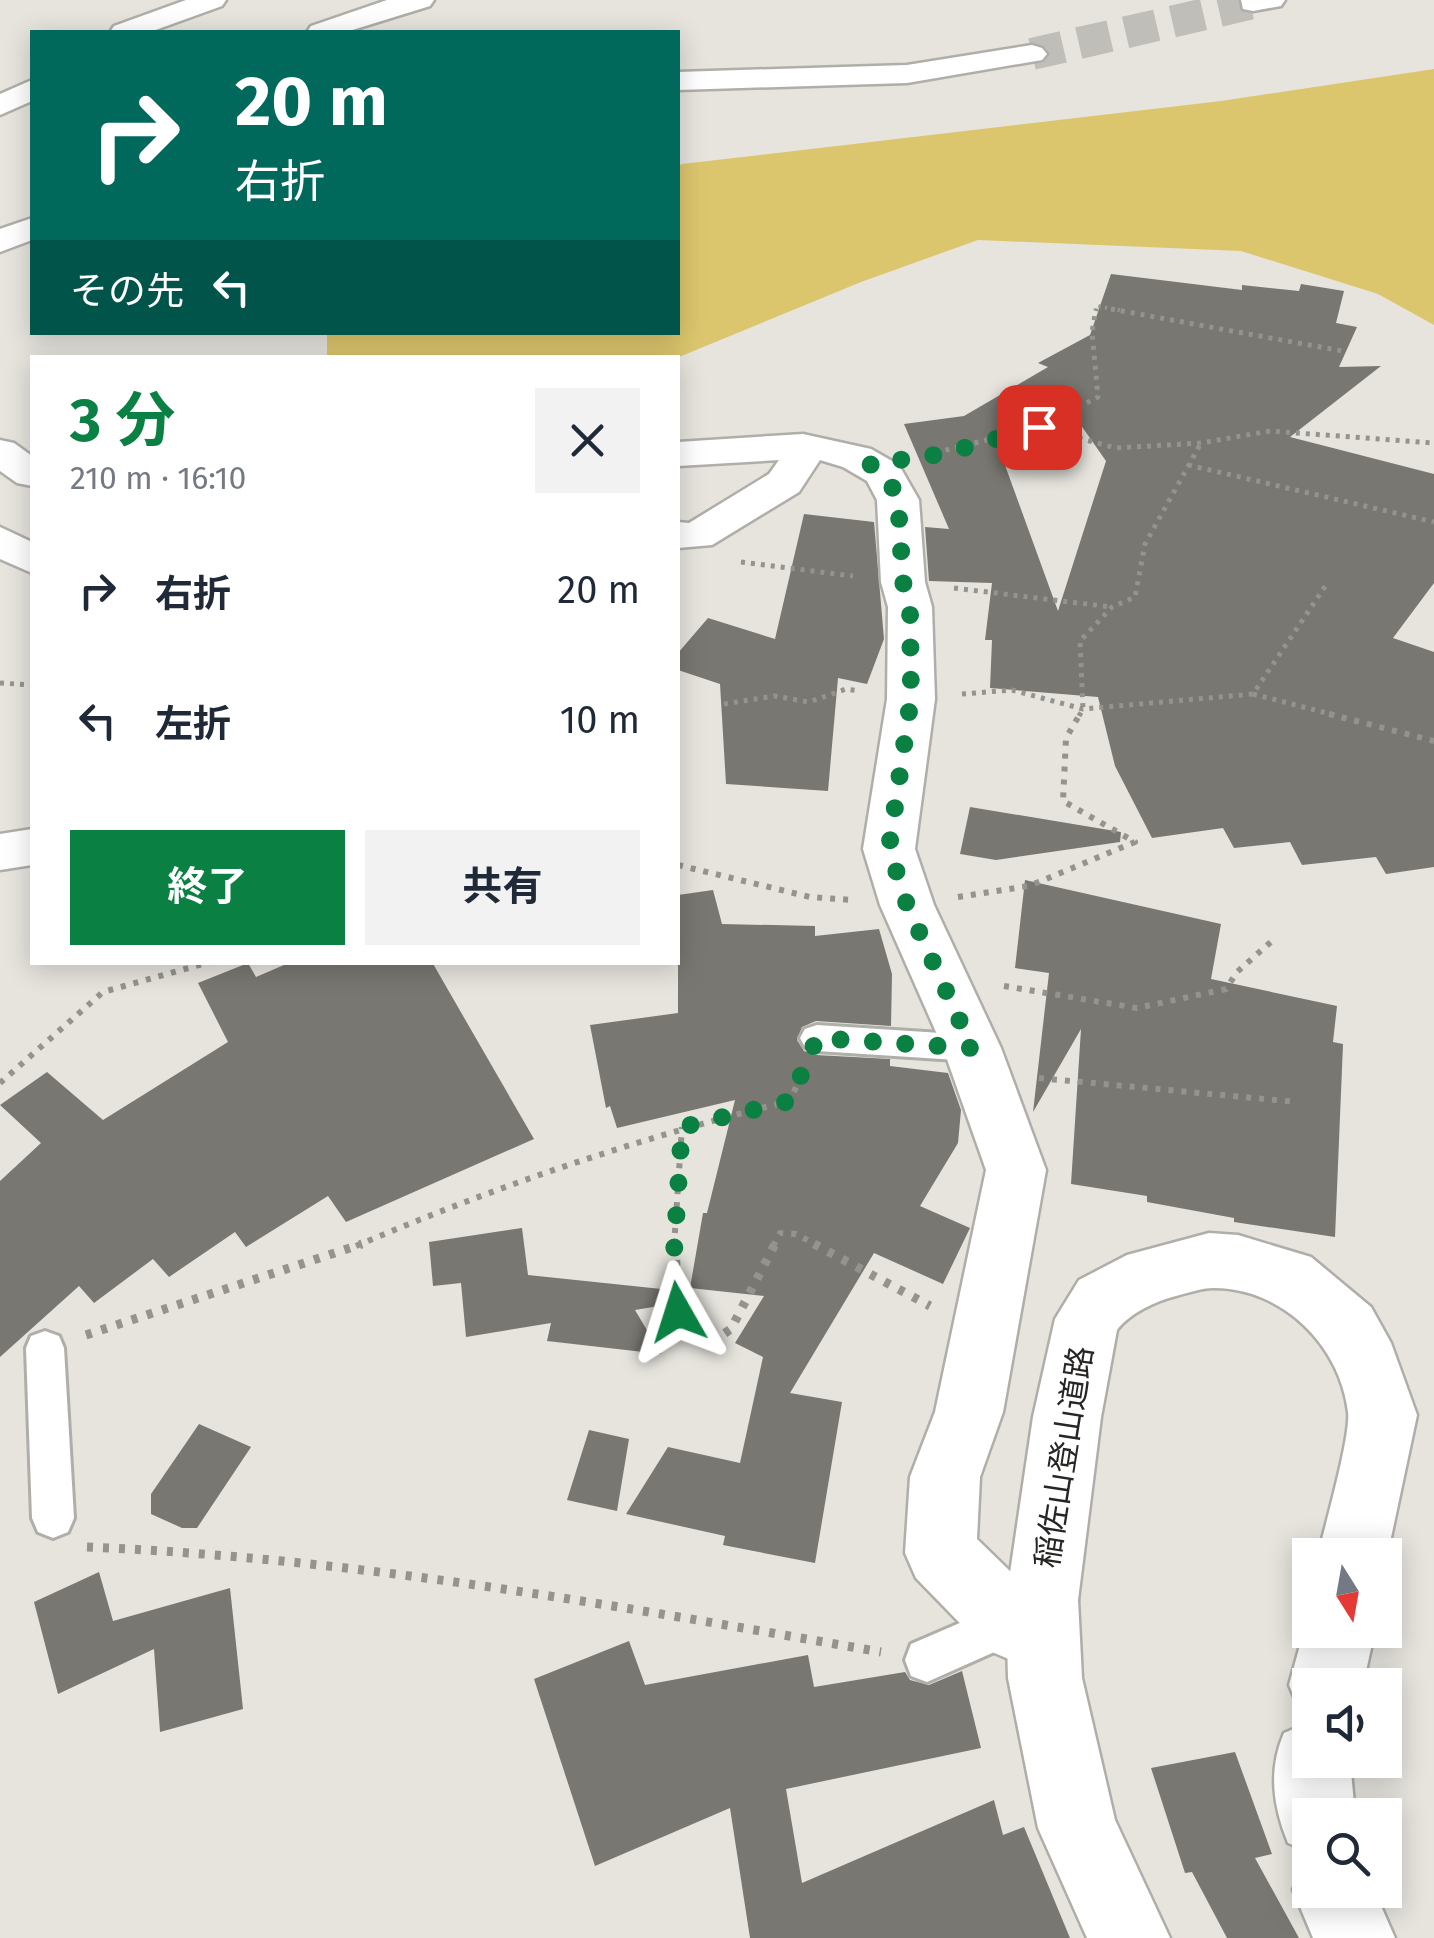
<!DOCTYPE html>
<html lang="ja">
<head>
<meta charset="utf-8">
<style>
  body { margin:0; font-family:"Fira Sans","Noto Sans JP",sans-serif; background:#f2f2f3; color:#1f2937; height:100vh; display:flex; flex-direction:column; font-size:38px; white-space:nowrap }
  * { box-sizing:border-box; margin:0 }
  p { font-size:32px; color:#747a83 }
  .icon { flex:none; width:55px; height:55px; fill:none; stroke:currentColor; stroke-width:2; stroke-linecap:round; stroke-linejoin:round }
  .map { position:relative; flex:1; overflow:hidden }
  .sheet { position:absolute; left:30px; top:355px; width:650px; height:610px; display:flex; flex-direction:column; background:#fff; border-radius:0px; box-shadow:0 5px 25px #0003 }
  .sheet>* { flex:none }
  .banner { position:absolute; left:30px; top:30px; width:650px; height:305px; border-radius:0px; box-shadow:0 5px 25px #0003; background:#00695c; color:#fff; overflow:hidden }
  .needle { width:65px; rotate:169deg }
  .tools { position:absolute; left:1292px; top:1538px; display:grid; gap:20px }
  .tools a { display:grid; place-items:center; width:110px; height:110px; border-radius:0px; background:#fff; box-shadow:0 5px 25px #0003; font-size:50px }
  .pin { position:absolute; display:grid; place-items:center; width:85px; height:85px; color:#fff; margin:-42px; border-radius:20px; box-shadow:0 5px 15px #0006 }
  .me { position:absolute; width:110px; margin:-55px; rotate:354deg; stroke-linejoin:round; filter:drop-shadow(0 0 8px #0008) }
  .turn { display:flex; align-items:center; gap:35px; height:210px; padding:0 40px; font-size:45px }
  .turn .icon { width:130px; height:130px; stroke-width:2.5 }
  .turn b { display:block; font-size:70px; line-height:85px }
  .then { display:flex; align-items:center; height:95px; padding:0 40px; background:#0003; gap:20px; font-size:38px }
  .round { display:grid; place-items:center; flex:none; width:105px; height:105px; border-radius:0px; background:#f2f2f3 }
  .overview { display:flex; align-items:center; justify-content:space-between; height:170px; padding:0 40px }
  h1 { font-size:60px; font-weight:700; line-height:75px; color:#0b8043 }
  .cta { display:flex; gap:20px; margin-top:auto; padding:20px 40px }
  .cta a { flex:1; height:115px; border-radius:0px; background:#0b8043; color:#fff; font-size:40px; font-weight:700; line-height:115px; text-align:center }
  .cta a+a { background:#f2f2f3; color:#1f2937 }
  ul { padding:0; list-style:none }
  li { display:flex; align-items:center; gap:30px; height:130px; padding:0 40px }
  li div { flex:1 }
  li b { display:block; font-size:38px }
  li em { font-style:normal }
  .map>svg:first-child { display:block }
  .green { fill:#dcc66d }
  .building { fill:#797771; fill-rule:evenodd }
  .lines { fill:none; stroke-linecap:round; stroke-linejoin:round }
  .tertiary-tunnel { stroke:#c0beb8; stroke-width:32; stroke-dasharray:32 16; stroke-linecap:butt }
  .service-casing { stroke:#b0aea8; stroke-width:6 }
  .minor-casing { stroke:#b0aea8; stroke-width:5 }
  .tertiary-casing { stroke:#b0aea8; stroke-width:5 }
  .path-far3 { stroke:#94938e; stroke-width:4; stroke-dasharray:2.5 4; stroke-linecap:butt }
  .path-far2 { stroke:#94938e; stroke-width:5; stroke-dasharray:4 6; stroke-linecap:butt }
  .path-far1 { stroke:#94938e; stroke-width:6; stroke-dasharray:5 8; stroke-linecap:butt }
  .path { stroke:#94938e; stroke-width:9; stroke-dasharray:6 10; stroke-linecap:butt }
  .service { fill:#fff; fill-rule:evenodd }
  .minor { fill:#fff; fill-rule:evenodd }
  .tertiary { fill:#fff; fill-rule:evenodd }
  .route { stroke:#0b8043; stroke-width:18; stroke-dasharray:0 32.4 }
  .labels { text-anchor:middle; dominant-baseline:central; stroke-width:9; stroke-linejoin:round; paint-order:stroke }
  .near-street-label { font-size:32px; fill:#272624; stroke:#fff }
</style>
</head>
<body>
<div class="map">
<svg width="1434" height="1938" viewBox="0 0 1434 1938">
  <rect width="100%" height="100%" fill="#e6e4dd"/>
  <path class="green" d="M1434 69V325L1378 294 1241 251 978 240 861 282 679 357H327V333L678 332V166L682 164 1221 101Z"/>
  <g class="building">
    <path d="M1111 274 1242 290V285L1299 291 1301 284 1344 291 1336 323 1357 327 1339 367 1381 366 1290 437 1434 474V583L1393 638 1434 652V867L1386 874 1376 857 1302 865 1290 842 1234 848 1223 828 1152 838 1115 766 1098 697 990 688 992 640H985L992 583 929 581 925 527 949 529 904 424 964 416 1048 367 1038 363 1090 335ZM1078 421 1106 461 1058 611 994 435Z"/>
    <path d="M804 514 874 522 884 639 867 684 838 678 828 791 726 784 720 684 678 670V653L708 618 775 639Z"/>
    <path d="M970 807 1121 832 1120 842 996 860 960 854Z"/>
    <path d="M1025 880 1221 924 1211 979 1337 1006 1333 1042 1343 1044 1335 1237 1234 1222V1218L1147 1202V1196L1071 1184 1081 1029 1033 1112 1049 973 1015 968Z"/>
    <path d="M713 890 722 924 815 926V936L879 929 892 974 891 1026 816 1021 802 1027 797 1040 804 1051 816 1055 890 1059V1066L948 1073 961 1110 958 1143 920 1206 970 1228 943 1284 874 1253 790 1393 842 1402 815 1563 723 1545 725 1536 626 1514 668 1447 740 1463 763 1357 735 1343 764 1296 690 1288 703 1213H707L735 1100 617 1128 610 1106 606 1108 590 1025 678 1013V895Z"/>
    <path d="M291 962H432L534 1139 346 1222 328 1196 246 1247 235 1232 169 1277 153 1259 94 1303 79 1286 0 1357V1181L41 1143 0 1105 47 1072 103 1120 228 1042 198 983 248 963 256 977Z"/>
    <path d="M522 1228 528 1275 671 1290V1304L635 1310 661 1354 547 1341 551 1323 466 1337 461 1283 433 1286 429 1242Z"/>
    <path d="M199 1424 251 1447 197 1528H182L151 1514V1494Z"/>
    <path d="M589 1430 629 1439 617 1511 567 1500Z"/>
    <path d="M99 1572 113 1621 230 1588 243 1709 160 1732 154 1649 58 1694 34 1602Z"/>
    <path d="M629 1641 645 1685 808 1655 814 1687 905 1672 910 1680 929 1685 962 1671 981 1748 786 1789 802 1883 994 1800 1003 1835 1024 1827 1070 1938H750L730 1808 595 1866 534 1679Z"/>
    <path d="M1235 1752 1272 1854 1255 1858 1299 1938H1227L1192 1872 1185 1873 1151 1768Z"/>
  </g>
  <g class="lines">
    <path class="tertiary-tunnel" d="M1032 54 1253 3"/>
    <defs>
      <g id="service">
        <path d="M817 1025 972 1035 984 1039 989 1048 984 1057 972 1061 817 1051 805 1047 800 1038 805 1029Z"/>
        <path d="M45 1331 59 1336 64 1348 74 1518 68 1532 53 1538 38 1532 32 1518 26 1348 31 1336Z"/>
        <path d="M1011 1601 1026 1608 1033 1623 1026 1638 927 1682 911 1676 905 1660 911 1644Z"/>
      </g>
      <g id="minor">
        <path d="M186 0H226L222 6 150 32H110L114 26Z"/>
        <path d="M387 0H434L430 6 346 32H307L311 26Z"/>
        <path d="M32 80V101L0 115V94Z"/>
        <path d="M803 434 871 449 899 465 919 500 925 582 932 607 935 699 915 849 934 905 1001 1048 1046 1170 1003 1412 980 1477 977 1539 1015 1576 1042 1564 1068 1574 1078 1600C1064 1635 1045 1645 1011 1660L985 1649 916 1578 905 1553 910 1477 935 1412 986 1170 943 1048 880 905 863 849 887 699 888 607 881 582 877 500 867 481 843 467 820 460 799 492 712 545 678 548V522L689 523 769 474 779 460 678 466V442Z"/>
        <path d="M0 527 32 542V573L0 559Z"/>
        <path d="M32 829V865L0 870V834Z"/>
      </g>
      <g id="tertiary">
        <path d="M1241 0H1285L1281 6 1253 11 1243 9Z"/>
        <path d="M1032 45 1042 48 1047 54 1042 60 907 83 678 90V72L907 65Z"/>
        <path d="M32 218V240L0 252V229Z"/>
        <path d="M0 440 14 443 32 456V486L17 483 0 471Z"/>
        <path d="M1209 1233 1238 1235 1311 1257 1371 1307 1391 1343 1417 1415 1385 1566V1555H1318C1325 1526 1351 1435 1348 1412 1340 1345 1282 1288 1214 1288 1201 1288 1188 1293 1176 1296 1156 1301 1130 1313 1117 1330L1101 1417 1078 1600 1082 1678 1115 1820 1170 1938H1087L1038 1828 1008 1678 1006 1600 1033 1417 1055 1319 1079 1280 1127 1255Z"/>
        <path d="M1310 1609V1630H1375L1363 1685H1310V1716L1300 1711 1289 1685Z"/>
        <path d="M1310 1722V1760H1350L1355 1815H1310V1852L1288 1843C1273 1806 1268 1770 1284 1733Z"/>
        <path d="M1310 1859V1890H1374L1395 1938H1313L1293 1890 1304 1861Z"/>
      </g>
    </defs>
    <use href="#service" class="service-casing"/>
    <use href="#minor" class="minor-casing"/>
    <use href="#tertiary" class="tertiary-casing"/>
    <path class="path-far3" d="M1096 311 1097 306 1124 311"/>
    <g class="path-far2">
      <path d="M1111 309 1342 351"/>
      <path d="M1040 427 1115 448 1201 443 1270 431 1434 443"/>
      <path d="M926 455 1039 427 1098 397 1092 332 1096 309"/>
      <path d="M1188 465 1434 522"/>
      <path d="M741 562 853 576"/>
      <path d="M954 588 1111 607"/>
      <path d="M0 683 32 685"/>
      <path d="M962 694 1012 690 1083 709 1253 694 1328 582"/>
      <path d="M1253 694 1338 716"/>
      <path d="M724 704 774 696 809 702 846 689 860 691"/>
      <path d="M1079 716 1083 709 1080 641 1112 607 1135 597 1145 544 1201 443"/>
    </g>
    <g class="path-far1">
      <path d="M1329 714 1434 741"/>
      <path d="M678 865 810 897 852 900"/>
      <path d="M958 897 1029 886 1135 842 1063 801 1066 738 1080 714"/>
      <path d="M1004 986 1137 1008 1226 989 1237 972 1273 940"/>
      <path d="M1039 1078 1297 1102"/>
      <path d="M0 1083 103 992 210 962"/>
      <path d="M356 1246C497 1186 641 1137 790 1101L802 1073"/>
      <path d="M674 1246 682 1127"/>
      <path d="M773 1246 780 1233 796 1234 819 1246"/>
    </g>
    <g class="path">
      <path d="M675 1244 678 1312 700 1337 716 1339 731 1329 775 1244"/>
      <path d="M814 1244 930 1306"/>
      <path d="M86 1335 362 1244"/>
      <path d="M87 1547C355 1558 617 1606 881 1652"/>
    </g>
    <use href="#service" class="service"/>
    <use href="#minor" class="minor"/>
    <use href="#tertiary" class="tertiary"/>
  </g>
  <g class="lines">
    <path class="route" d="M678 1312 673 1268 682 1127 790 1101 817 1038 972 1048 907 905 889 848 911 698 910 607 903 582 898 500 889 480 870 464 942 454 1039 427"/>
  </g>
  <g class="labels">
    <g class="near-street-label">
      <text transform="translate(1064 1457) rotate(-81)">稲佐山登山道路</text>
    </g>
  </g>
</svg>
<div class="tools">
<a><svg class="needle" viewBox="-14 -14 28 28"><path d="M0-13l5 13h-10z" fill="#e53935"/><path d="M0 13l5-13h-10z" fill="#747a83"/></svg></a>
<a><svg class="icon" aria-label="sound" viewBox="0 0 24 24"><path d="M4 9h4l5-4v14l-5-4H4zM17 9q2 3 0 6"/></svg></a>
<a><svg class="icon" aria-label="search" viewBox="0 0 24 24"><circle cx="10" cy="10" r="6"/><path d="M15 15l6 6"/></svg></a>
</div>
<div class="pin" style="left:1039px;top:427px;background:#d93025"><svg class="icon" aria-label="arrive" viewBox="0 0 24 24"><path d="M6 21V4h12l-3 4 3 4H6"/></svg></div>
<svg class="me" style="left:678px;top:1312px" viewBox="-20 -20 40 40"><path d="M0-17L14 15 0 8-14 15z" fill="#0b8043" stroke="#fff" stroke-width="4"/></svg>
<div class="banner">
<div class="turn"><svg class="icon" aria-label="right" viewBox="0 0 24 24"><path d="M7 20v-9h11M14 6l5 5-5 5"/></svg><div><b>20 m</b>右折</div></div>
<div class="then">その先<svg class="icon" aria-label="left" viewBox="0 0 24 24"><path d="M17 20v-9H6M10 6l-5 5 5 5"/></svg></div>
</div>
<section class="sheet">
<div class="overview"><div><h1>3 分</h1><p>210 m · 16:10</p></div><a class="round"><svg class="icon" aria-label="close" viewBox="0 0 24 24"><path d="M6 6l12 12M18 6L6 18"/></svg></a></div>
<ul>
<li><svg class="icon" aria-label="right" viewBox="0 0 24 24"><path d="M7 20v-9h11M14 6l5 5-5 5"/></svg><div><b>右折</b></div><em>20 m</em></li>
<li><svg class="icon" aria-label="left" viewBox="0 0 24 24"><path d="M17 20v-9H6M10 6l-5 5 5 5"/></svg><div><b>左折</b></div><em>10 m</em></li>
</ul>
<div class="cta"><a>終了</a><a>共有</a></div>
</section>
</div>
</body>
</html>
